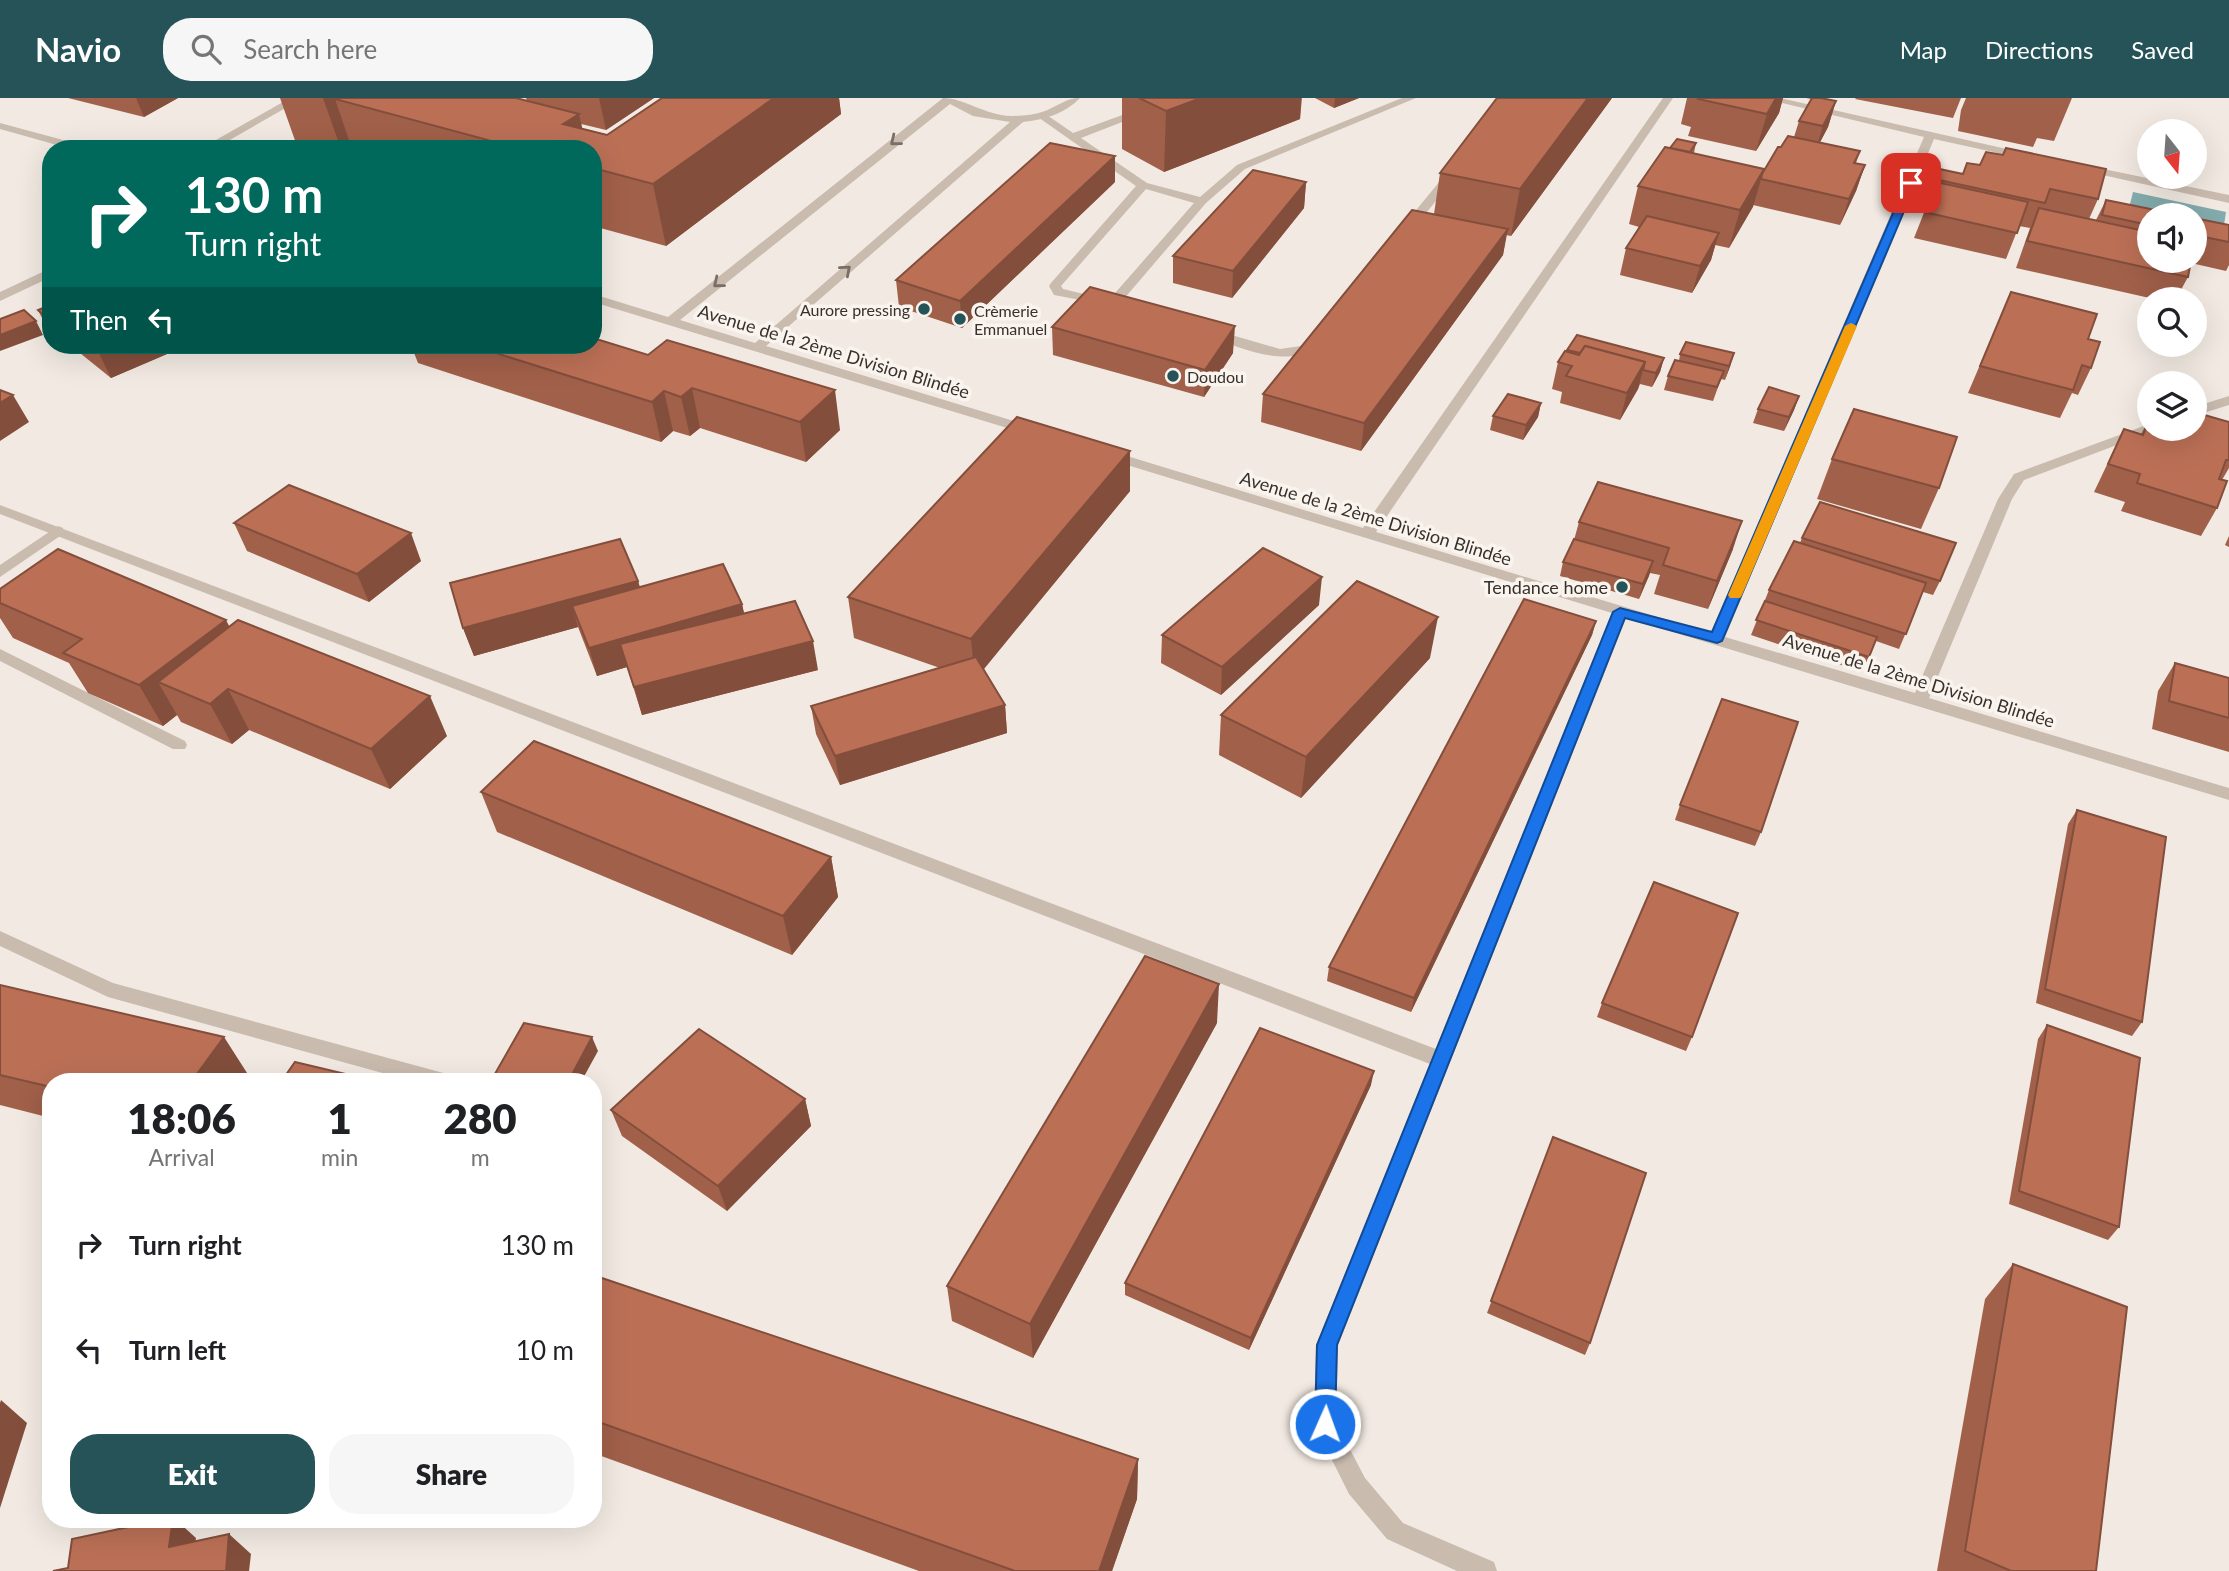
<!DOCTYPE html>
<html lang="en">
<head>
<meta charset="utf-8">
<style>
  body { margin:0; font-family:Lato,sans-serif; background:#f6f6f6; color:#202124; height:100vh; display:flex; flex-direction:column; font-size:26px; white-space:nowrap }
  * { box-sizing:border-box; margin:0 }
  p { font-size:23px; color:#757577 }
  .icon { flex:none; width:38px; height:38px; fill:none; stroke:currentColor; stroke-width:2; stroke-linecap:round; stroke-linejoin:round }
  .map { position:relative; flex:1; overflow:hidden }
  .drawer { position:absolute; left:42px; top:975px; width:560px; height:455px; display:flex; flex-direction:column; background:#fff; border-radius:28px; box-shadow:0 7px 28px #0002 }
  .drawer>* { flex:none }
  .guide { position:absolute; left:42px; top:42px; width:560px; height:214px; border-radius:28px; box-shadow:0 7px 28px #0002; background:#00695c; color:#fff; overflow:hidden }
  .needle { width:46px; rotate:163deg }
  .fabs { position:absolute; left:2137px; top:21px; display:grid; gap:14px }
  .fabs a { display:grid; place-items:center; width:70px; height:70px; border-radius:50%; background:#fff; box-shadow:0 7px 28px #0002; font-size:35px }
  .pin { position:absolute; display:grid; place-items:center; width:60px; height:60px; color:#fff; margin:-30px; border-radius:14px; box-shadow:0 4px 10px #0006 }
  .me { position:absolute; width:77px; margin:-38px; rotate:2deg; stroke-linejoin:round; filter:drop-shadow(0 0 5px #0008) }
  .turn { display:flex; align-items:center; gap:24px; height:147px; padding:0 28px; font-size:32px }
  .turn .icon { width:91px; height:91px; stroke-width:2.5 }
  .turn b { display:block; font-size:49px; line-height:60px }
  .then { display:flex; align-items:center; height:66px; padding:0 28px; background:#0003; gap:14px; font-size:26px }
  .eta { display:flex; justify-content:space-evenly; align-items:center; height:119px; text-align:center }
  .eta b { font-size:42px; font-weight:800; line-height:49px }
  .cta { display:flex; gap:14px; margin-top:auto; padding:14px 28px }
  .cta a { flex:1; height:80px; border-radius:28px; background:#255357; color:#fff; font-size:28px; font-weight:800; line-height:80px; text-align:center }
  .cta a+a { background:#f6f6f6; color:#202124 }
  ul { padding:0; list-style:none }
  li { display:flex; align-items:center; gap:21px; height:105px; padding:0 28px }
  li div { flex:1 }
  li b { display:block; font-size:26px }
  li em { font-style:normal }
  header { display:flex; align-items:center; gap:42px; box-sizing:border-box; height:98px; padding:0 35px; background:#255357; color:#fff }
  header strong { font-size:33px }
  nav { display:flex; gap:38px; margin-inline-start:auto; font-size:24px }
  .search { width:490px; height:63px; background:#f6f6f6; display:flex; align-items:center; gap:18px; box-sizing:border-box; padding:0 24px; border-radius:28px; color:#757577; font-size:26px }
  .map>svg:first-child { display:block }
  .water { fill:#83aaac }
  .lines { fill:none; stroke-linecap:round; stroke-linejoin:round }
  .lane { fill:#c9bbae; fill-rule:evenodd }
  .street { fill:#c9bbae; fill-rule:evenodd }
  .wall { fill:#a1604a }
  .shaded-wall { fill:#834e3c }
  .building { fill:#bb7056; stroke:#834e3c; stroke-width:2 }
  .oneway { stroke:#7a6f66 }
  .route { fill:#1a73e8; stroke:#114b97; stroke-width:2 }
  .slow { fill:#f59e0b }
  .poi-dot { fill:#255357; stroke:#f9f4ee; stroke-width:2.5 }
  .labels { text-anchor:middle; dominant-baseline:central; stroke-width:7; stroke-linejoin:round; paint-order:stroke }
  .far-poi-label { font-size:16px; fill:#39302c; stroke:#f9f4ee; text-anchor:start }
  .street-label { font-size:18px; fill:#39302c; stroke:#f9f4ee }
  .poi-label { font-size:18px; fill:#39302c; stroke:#f9f4ee; text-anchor:end }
</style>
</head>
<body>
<header>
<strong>Navio</strong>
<div class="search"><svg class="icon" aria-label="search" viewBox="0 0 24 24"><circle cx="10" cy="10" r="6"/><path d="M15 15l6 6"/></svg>Search here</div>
<nav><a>Map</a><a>Directions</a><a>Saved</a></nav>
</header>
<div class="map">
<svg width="2229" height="1473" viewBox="0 0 2229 1473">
  <rect width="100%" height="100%" fill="#f2eae2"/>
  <path class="water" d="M2133 94 2226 114 2221 146 2195 140 2194 117H2149L2125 126Z"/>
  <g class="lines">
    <g class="lane">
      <path d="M1169 0H1184L1081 40 1147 85 1200 99 1237 67 1402 0H1416L1245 71 1206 105 1117 209 1054 197 1049 188 1051 185 1136 88 1035 17 1044 15 1073 35ZM1146 91 1194 105 1109 202 1063 191 1061 188Z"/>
      <path d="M1449 72 1459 74 1411 134H1403V128Z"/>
      <path d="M1211 231 1280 251 1301 248 1316 238 1322 242C1293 276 1241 249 1206 238L1205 235Z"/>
      <path d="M58 428 63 430V436L0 479V467Z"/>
      <path d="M0 551 185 643 187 647 185 651H173L0 563Z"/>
    </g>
    <g class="street">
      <path d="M290 0H303L214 51H200Z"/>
      <path d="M943 0C965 0 983 17 1012 18 1022 18 1034 17 1045 13 1058 8 1066 0 1080 0 1066 15 1044 22 1023 24L766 248 1037 330V336H1027L593 204V196L668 219ZM950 6 973 18 1010 24 755 245 680 222Z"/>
      <path d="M1663 0H1673L1376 434 1711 535 1924 39 1761 0H1780L2029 56V60L2025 61 1934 41 1725 539 1915 595 1998 401 2014 376 2149 326V331H2155L2154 333 2024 382 2012 401 1929 600 2229 690V702L1626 520 1338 1247 1336 1325 1365 1380 1403 1425 1494 1464 1497 1473H1457L1387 1441 1349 1396 1314 1326 1316 1247 1430 966 0 416V407L1436 951 1612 515 1104 360 1102 357 1104 354H1114L1363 430Z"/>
      <path d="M0 25 89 49 90 51H71L0 31Z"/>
      <path d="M2084 67 2229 97V105L2080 72V68Z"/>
      <path d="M51 170V179L0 203V194Z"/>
      <path d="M2229 298V307L2194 318V309Z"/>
      <path d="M0 833 113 885 447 976 454 978 457 984H415L108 899 0 848Z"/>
    </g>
  </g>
  <g class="wall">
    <path d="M68 0H178L144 19Z"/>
    <path d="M280 0H516L527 3 526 0H654L606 32 581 26 582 31 607 37 662 0H839L841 16 666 148 593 128V51H309L297 48Z"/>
    <path d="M1122 0H1302L1300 21 1164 74 1122 51Z"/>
    <path d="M1315 0H1359L1334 10Z"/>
    <path d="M1612 0 1511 138 1506 137 1503 157 1361 353 1261 324 1263 296 1434 116 1440 75Z"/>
    <path d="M1687 0H1783L1779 15 1756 53 1688 38 1691 29 1681 26Z"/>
    <path d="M1806 0H1821L1836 3 1828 29 1820 44 1860 53 1856 65 1865 67 1856 93 1840 127 1753 107 1729 150 1715 147 1711 162 1692 195 1620 177 1626 150 1639 129 1629 126 1638 88 1670 50 1696 45 1694 55 1762 76 1781 49 1794 39 1799 23 1811 1Z"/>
    <path d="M1856 0H1961L1953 20 1855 1Z"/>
    <path d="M1966 0H2072L2054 43 2037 40 2033 49 1958 33 1961 12Z"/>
    <path d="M1980 67 2098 101 2089 121 2096 122 2106 102 2149 117V163H2194V120L2229 127V167L2226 173 2191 165 2188 179 2176 201H2154L2016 170 2030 130 2019 128 2006 161 1914 140 1927 107 1916 105 1925 79 1963 76Z"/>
    <path d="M1115 84 962 230 899 209 896 182Z"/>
    <path d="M1306 84 1304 110 1232 200 1173 185V158Z"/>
    <path d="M2011 194 2088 241 2091 270 2078 297 2072 295 2060 320 1968 295Z"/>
    <path d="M51 207V231L45 226 38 212Z"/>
    <path d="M1052 229 1233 255 1204 299 1053 257Z"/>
    <path d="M70 247H188L111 280Z"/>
    <path d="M411 247H593L840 332 806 364 700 330 690 338 673 333 661 344 418 265Z"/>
    <path d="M1567 252 1664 260 1660 274 1652 289 1640 286 1638 291 1620 322 1560 305 1562 294 1552 291 1558 264Z"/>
    <path d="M1734 255 1725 282 1721 281 1713 303 1664 292 1668 278 1679 263 1680 256Z"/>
    <path d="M1799 298 1794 312 1784 333 1753 325 1758 311Z"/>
    <path d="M1541 305 1538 319 1523 342 1490 332 1493 318Z"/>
    <path d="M2149 321 2229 324V370L2222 382 2217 410 2201 438 2121 413 2125 404 2094 394 2124 331 2141 336Z"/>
    <path d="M1130 353V393L983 571 1005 607 1007 635 840 687 816 636 811 608 940 570 854 540 848 499Z"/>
    <path d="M1832 361 1939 390 1921 431 1817 401Z"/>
    <path d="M1579 424 1733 451 1708 511 1654 496 1660 477 1650 475 1639 501 1560 478 1563 464 1574 442Z"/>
    <path d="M234 425 421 463 369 504 247 453Z"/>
    <path d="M2229 438V449L2225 447Z"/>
    <path d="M1802 440 1940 483 1933 497 1923 494 1899 551 1876 543 1862 574 1751 537 1769 492 1800 445Z"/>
    <path d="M638 483 640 489 742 506 744 515 818 572 642 617 627 569 597 578 578 529 474 558 463 530Z"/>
    <path d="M0 491 230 528 447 638 390 691 249 632 232 646 181 624 177 617 163 628 88 595 69 565 13 540 0 520Z"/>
    <path d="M1319 507 1221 597 1161 565 1162 537Z"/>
    <path d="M1596 523 1592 537 1411 914 1327 883 1329 869Z"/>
    <path d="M1430 560 1301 700 1219 657 1221 617Z"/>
    <path d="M2175 565 2229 580V654L2152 631 2158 593Z"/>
    <path d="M481 694 831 759 838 799 792 857 497 734Z"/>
    <path d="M1680 707 1761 734 1755 748 1675 722Z"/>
    <path d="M2077 712 2142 924 2132 938 2036 905 2068 726Z"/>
    <path d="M0 887 249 978 51 984V1020L0 1007Z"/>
    <path d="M1602 905 1692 939 1686 953 1597 919Z"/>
    <path d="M1217 925 1033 1260 952 1223 947 1188Z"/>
    <path d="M2047 927 2119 1129 2108 1142 2009 1106 2038 941Z"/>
    <path d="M1371 987 1249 1252 1125 1197V1185Z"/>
    <path d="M805 1001 811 1028 727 1113 622 1038 611 1012Z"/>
    <path d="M1553 1039 1590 1245 1585 1257 1487 1215Z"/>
    <path d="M2013 1166 2096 1473H1937L1985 1201Z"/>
    <path d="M593 1177 1138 1361 1137 1401 1112 1473H919L593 1355Z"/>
  </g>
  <g class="shaded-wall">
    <path d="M136 0H178L144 19Z"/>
    <path d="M323 0H446L335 1 352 51H341Z"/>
    <path d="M599 0H654L606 32Z"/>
    <path d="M774 0H839L841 16 666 148 653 86Z"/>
    <path d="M1201 0H1301L1300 21 1164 74 1166 13Z"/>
    <path d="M1335 0H1359L1334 10Z"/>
    <path d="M1588 0H1612L1511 138 1520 91Z"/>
    <path d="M1776 0H1783L1779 15 1756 53 1767 16Z"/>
    <path d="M1836 3 1828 29 1815 54 1823 28Z"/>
    <path d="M579 16 587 51 563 26Z"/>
    <path d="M1115 58V84L962 230 960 203Z"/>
    <path d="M1865 67 1856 93 1840 127 1849 101Z"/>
    <path d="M1764 71 1753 109 1729 150 1740 112Z"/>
    <path d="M1306 84 1304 110 1232 200 1233 173Z"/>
    <path d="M1508 131 1503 157 1361 353 1364 325Z"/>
    <path d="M1719 135 1711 162 1692 195 1700 168Z"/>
    <path d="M36 223 43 237 0 253V237Z"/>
    <path d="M1235 228 1233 255 1204 299 1205 272Z"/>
    <path d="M95 247H188L111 280Z"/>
    <path d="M1734 255 1730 269 1725 282 1729 268Z"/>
    <path d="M1664 260 1660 274 1652 289 1656 275Z"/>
    <path d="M1645 264 1638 291 1620 322 1627 295Z"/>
    <path d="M692 290 700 330 690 338 681 299Z"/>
    <path d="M835 292 840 332 806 364 800 324Z"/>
    <path d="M664 293 673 333 661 344 652 304Z"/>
    <path d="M13 297 29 324 0 343V305Z"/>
    <path d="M1799 298 1794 312 1784 333 1789 319Z"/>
    <path d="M1541 305 1538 319 1523 342 1526 327Z"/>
    <path d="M1130 353V393L975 582 971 541Z"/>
    <path d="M1742 423 1733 451 1708 511 1717 483Z"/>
    <path d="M411 435 421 463 369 504 357 476Z"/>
    <path d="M1653 463 1649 478 1639 501 1643 486Z"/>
    <path d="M1322 479 1319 507 1221 597 1222 569Z"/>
    <path d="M638 483 645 511 572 508 578 529 474 558 463 530Z"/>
    <path d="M742 506 748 534 620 546 627 569 597 578 589 550Z"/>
    <path d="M1438 519 1430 560 1301 700 1306 659Z"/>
    <path d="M226 522 247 563 158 584 177 617 163 628 139 587Z"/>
    <path d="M1596 523 1592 537 1411 914 1414 900Z"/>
    <path d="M813 543 818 572 642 617 634 589Z"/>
    <path d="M228 591 249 632 232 646 210 606Z"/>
    <path d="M430 598 447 638 390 691 371 651Z"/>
    <path d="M1005 607 1007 635 840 687 835 658Z"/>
    <path d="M831 759 838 799 792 857 783 818Z"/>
    <path d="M1219 886 1217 925 1033 1260 1030 1226Z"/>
    <path d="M224 939 249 978 245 984H191Z"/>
    <path d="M592 939 598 953 581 984H568Z"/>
    <path d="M1374 973 1371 987 1249 1252 1251 1240Z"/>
    <path d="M805 1001 811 1028 727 1113 718 1088Z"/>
    <path d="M1 1302 27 1325 0 1410V1305Z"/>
    <path d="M1138 1361 1137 1401 1112 1473H1099Z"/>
    <path d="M173 1421H175L196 1440 192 1469 169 1449Z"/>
    <path d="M229 1436 251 1456 249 1473H226Z"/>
  </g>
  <g class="building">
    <path d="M337 0H516L579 16 563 26 607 37 662 0H774L653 86 593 70V51H521L335 1Z"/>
    <path d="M1139 0H1201L1166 13Z"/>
    <path d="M1497 0H1588L1520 91 1440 75Z"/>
    <path d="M1699 0H1776L1767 16 1698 1Z"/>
    <path d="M1812 0H1821L1836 3 1823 28 1799 23Z"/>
    <path d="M1788 38 1860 53 1854 65 1865 67 1849 101 1761 81 1762 76 1778 49H1781Z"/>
    <path d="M1677 41 1696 45 1690 54 1670 50Z"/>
    <path d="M1050 45 1115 58 960 203 896 182Z"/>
    <path d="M1665 49 1764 71 1740 112 1638 88Z"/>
    <path d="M2006 50 2106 71 2098 101 2050 91 2045 105 1925 79 1930 69 1963 76 1967 65 1980 67 1986 54 2003 57Z"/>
    <path d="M1253 72 1306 84 1233 173 1173 158Z"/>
    <path d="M1936 84 2028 104 2017 135 1924 114Z"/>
    <path d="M2106 102 2180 117H2149V127L2102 117Z"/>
    <path d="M2039 110 2149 134V163H2191L2188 179 2027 143Z"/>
    <path d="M1412 112 1508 131 1364 325 1263 296Z"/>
    <path d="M1647 118 1719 135 1700 168 1626 150Z"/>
    <path d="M2194 120 2229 127V144L2194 137Z"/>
    <path d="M1090 189 1235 228 1205 272 1052 229Z"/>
    <path d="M2011 194 2097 216 2088 241 2100 244 2091 270 2082 267 2073 292 1980 268Z"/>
    <path d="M50 207 51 209V224L38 212Z"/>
    <path d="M24 212 36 223 0 237V221Z"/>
    <path d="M1577 237 1664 260 1656 275 1643 272 1645 264 1585 248 1580 255 1567 252Z"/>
    <path d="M593 240 648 257 667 242 835 292 800 324 692 290 681 299 664 293 652 304 470 247H593Z"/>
    <path d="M1686 244 1734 255 1729 268 1680 256Z"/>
    <path d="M1585 248 1645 264 1627 295 1566 278 1572 268 1558 264 1565 253 1579 257Z"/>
    <path d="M1675 262 1724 273 1717 289 1668 278Z"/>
    <path d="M1769 289 1799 298 1789 319 1758 311Z"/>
    <path d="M0 292 13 297 0 305Z"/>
    <path d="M1508 296 1541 305 1526 327 1493 318Z"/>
    <path d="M1854 311 1957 339 1939 390 1832 361Z"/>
    <path d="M2194 314 2229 324V362H2226L2219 381 2227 383 2217 410 2137 385 2140 376 2108 366 2124 331 2143 337 2149 322V331H2194Z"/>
    <path d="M1017 319 1130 353 971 541 848 499Z"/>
    <path d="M1598 384 1742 423 1717 483 1663 467 1669 450 1579 424Z"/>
    <path d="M289 387 411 435 357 476 234 425Z"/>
    <path d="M1820 404 1956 445 1940 483 1802 440Z"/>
    <path d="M620 441 638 483 463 530 450 485Z"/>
    <path d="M1574 441 1653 463 1643 486 1563 464Z"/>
    <path d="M1794 443 1926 485 1906 536 1769 492Z"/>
    <path d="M1263 450 1322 479 1222 569 1162 537Z"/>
    <path d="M58 451 226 522 139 587 63 555 82 541 0 505V491Z"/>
    <path d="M723 466 742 506 589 550 572 508Z"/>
    <path d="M1357 483 1438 519 1306 659 1221 617Z"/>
    <path d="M1524 501 1596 523 1414 900 1329 869Z"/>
    <path d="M795 503 813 543 634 589 620 546Z"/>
    <path d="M1765 503 1877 539 1869 559 1756 522Z"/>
    <path d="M238 522 430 598 371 651 228 591 210 606 158 584Z"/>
    <path d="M976 559 1005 607 835 658 811 608Z"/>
    <path d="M2175 565 2229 580V620L2169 603Z"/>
    <path d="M1722 601 1798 624 1761 734 1680 707Z"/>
    <path d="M534 643 831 759 783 818 481 694Z"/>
    <path d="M2077 712 2166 739 2142 924 2045 891Z"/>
    <path d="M1654 784 1738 815 1692 939 1602 905Z"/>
    <path d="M1145 858 1219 886 1030 1226 947 1188Z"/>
    <path d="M0 887 224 939 191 984H51V989L0 977Z"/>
    <path d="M524 925 592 939 568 984H503L492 981Z"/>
    <path d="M2047 927 2140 960 2119 1129 2019 1093Z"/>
    <path d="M1260 930 1374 973 1251 1240 1125 1185Z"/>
    <path d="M699 931 805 1001 718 1088 611 1012Z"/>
    <path d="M295 964 379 984H281Z"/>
    <path d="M1553 1039 1646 1075 1590 1245 1491 1203Z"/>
    <path d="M2013 1166 2127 1209 2096 1473H2011L1965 1453Z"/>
    <path d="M593 1177 1138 1361 1099 1473H1015L593 1322Z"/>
    <path d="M166 1421H173L169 1449 229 1436 226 1473H53L68 1470 72 1441Z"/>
  </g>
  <defs><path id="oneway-chevron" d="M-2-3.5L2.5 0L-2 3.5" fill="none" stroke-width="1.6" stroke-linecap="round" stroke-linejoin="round" transform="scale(1.75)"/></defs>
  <g class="oneway">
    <use href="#oneway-chevron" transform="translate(895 43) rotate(141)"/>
    <use href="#oneway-chevron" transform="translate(846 172) rotate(-41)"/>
    <use href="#oneway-chevron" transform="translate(718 185) rotate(141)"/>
  </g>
  <path class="route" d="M1911 82 1916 85 1722 543 1717 545 1625 520 1337 1247 1335 1326 1332 1334 1325 1337 1318 1334 1315 1326 1317 1247 1613 514 1620 510 1712 534 1906 85Z"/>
  <path class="slow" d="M1851 225 1857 228 1742 497 1740 500H1730L1728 497 1845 228Z"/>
  <g class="poi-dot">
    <circle cx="924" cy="211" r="7"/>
    <circle cx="960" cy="221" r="7"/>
    <circle cx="1173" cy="278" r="7"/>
    <circle cx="1622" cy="489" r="7"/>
  </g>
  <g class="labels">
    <g class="far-poi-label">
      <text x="910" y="211" text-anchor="end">Aurore pressing</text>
      <text x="974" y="212">Crèmerie<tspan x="974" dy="18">Emmanuel</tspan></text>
      <text x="1187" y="278">Doudou</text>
    </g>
    <g class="street-label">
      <text transform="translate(834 253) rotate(17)">Avenue de la 2ème Division Blindée</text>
      <text transform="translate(1376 420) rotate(17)">Avenue de la 2ème Division Blindée</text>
      <text transform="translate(1919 582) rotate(17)">Avenue de la 2ème Division Blindée</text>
    </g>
    <g class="poi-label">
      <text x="1608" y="489">Tendance home</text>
    </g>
  </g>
</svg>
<div class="fabs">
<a><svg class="needle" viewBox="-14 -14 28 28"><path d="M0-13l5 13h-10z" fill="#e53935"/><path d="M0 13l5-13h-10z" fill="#757577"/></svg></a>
<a><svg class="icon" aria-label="sound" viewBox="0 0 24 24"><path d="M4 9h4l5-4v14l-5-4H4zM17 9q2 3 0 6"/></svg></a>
<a><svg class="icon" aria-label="search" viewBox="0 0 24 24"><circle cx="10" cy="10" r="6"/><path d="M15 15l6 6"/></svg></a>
<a><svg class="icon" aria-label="layers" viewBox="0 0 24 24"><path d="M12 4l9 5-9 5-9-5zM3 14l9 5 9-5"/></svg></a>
</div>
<div class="pin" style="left:1911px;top:85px;background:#d93025"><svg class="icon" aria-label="arrive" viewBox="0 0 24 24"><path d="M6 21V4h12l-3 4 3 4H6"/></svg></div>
<svg class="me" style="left:1325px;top:1326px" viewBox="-20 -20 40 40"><circle r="17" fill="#1a73e8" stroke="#fff" stroke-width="3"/><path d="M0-11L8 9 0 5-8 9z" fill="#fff"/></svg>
<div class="guide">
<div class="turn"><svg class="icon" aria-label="right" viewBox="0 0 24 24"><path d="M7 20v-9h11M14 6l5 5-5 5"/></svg><div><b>130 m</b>Turn right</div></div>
<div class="then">Then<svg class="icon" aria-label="left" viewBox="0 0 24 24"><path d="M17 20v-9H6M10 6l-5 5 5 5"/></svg></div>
</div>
<section class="drawer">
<div class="eta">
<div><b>18:06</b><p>Arrival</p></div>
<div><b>1</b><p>min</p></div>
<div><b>280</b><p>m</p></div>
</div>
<ul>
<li><svg class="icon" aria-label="right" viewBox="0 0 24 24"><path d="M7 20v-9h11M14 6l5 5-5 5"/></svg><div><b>Turn right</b></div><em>130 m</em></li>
<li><svg class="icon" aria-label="left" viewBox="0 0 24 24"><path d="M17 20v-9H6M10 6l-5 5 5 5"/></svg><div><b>Turn left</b></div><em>10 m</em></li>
</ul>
<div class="cta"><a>Exit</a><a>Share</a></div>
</section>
</div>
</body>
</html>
